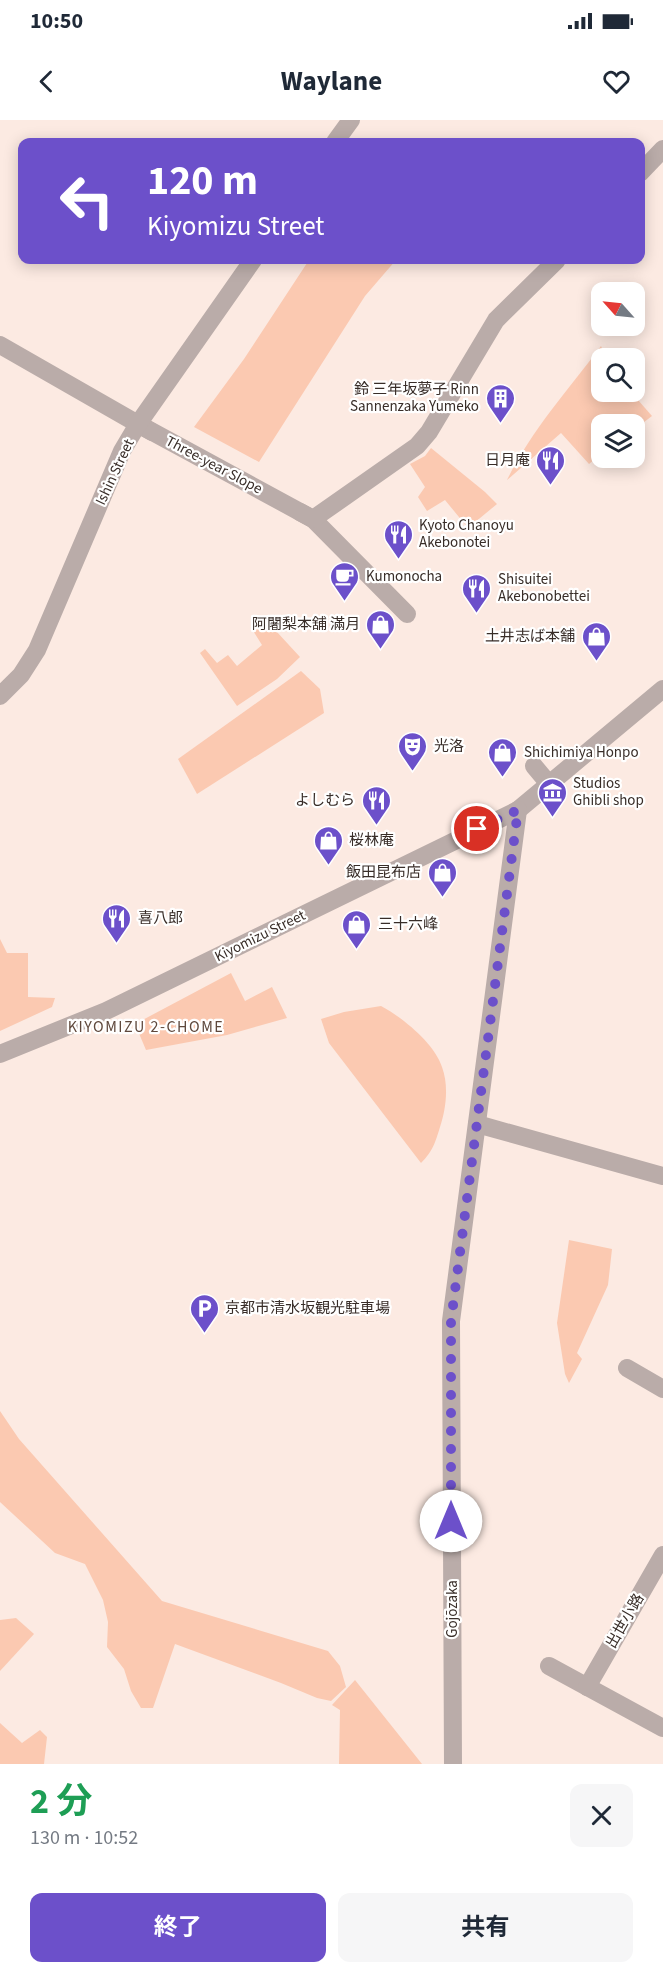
<!DOCTYPE html>
<html lang="ja">
<head>
<meta charset="utf-8">
<style>
  body { margin:0; font-family:"Source Sans 3","Noto Sans JP",sans-serif; background:#f6f6f7; color:#1f2937; height:100vh; display:flex; flex-direction:column; font-size:22px; white-space:nowrap }
  * { box-sizing:border-box; margin:0 }
  p { font-size:20px; color:#747a83 }
  .icon { flex:none; width:33px; height:33px; fill:none; stroke:currentColor; stroke-width:2; stroke-linecap:round; stroke-linejoin:round }
  .map { position:relative; height:1644px; overflow:hidden }
  .drawer { display:flex; flex-direction:column; background:#fff; flex:1 }
  .drawer>* { flex:none }
  .hud { position:absolute; left:18px; top:18px; width:627px; height:126px; border-radius:12px; box-shadow:0 3px 15px #0003; background:#6c50ca; color:#fff; overflow:hidden }
  .needle { width:39px; rotate:297deg }
  .controls { position:absolute; left:591px; top:162px; display:grid; gap:12px }
  .controls a { display:grid; place-items:center; width:54px; height:54px; border-radius:12px; background:#fff; box-shadow:0 3px 15px #0003; font-size:30px }
  .pin { position:absolute; display:grid; place-items:center; width:51px; height:51px; color:#fff; margin:-26px; border:3px solid #fff; border-radius:50%; box-shadow:0 2px 6px #0007 }
  .me { position:absolute; width:66px; margin:-33px; rotate:0deg; stroke-linejoin:round; filter:drop-shadow(0 0 4px #0008) }
  .turn { display:flex; align-items:center; gap:21px; height:126px; padding:0 30px; font-size:27px }
  .turn .icon { width:78px; height:78px; stroke-width:2.5 }
  .turn b { display:block; font-size:42px; line-height:51px }
  .round { display:grid; place-items:center; flex:none; width:63px; height:63px; border-radius:12px; background:#f6f6f7 }
  .head { display:flex; align-items:center; justify-content:space-between; height:102px; padding:0 30px }
  h1 { font-size:36px; font-weight:700; line-height:45px; color:#1e9e55 }
  .cta { display:flex; gap:12px; margin-top:auto; padding:12px 30px }
  .cta a { flex:1; height:69px; border-radius:12px; background:#6c50ca; color:#fff; font-size:24px; font-weight:700; line-height:69px; text-align:center }
  .cta a+a { background:#f6f6f7; color:#1f2937 }
  .status { display:flex; justify-content:space-between; align-items:center; height:42px; padding:0 30px; background:#fff; direction:ltr }
  .status svg { height:16px; fill:currentColor }
  header { display:flex; justify-content:space-between; align-items:center; height:78px; padding:0 30px; background:#fff; font-size:27px; font-weight:700 }
  .map>svg:first-child { display:block }
  .green { fill:#fbc9b1 }
  .lines { fill:none; stroke-linecap:round; stroke-linejoin:round }
  .service { stroke:#baaca9; stroke-width:18 }
  .pedestrian { stroke:#baaca9; stroke-width:18 }
  .minor { stroke:#baaca9; stroke-width:18 }
  .route { stroke:#6c50ca; stroke-width:10; stroke-dasharray:0 18 }
  .labels { text-anchor:middle; dominant-baseline:central; stroke-width:4.5; stroke-linejoin:round; paint-order:stroke }
  .poi-label { font-size:15px; fill:#382d28; stroke:#fff; text-anchor:start }
  .street-label { font-size:15px; fill:#382d28; stroke:#fff }
  .neighbourhood-label { font-size:16px; letter-spacing:1.5px; fill:#5f483c; stroke:#fff }
</style>
</head>
<body>
<div class="status"><b>10:50</b><svg viewBox="0 0 49 12"><path d="M0 12V9h3v3zM5 12V6h3v6zM10 12V3h3v9zM15 12V0h3v12zM26 1h20v11H26zM47 4h2v5h-2z"/></svg></div>
<header><svg class="icon" aria-label="back" viewBox="0 0 24 24"><path d="M15 5l-7 7 7 7"/></svg>Waylane<svg class="icon" aria-label="heart" viewBox="0 0 24 24"><path d="M12 20l-8-8c-3-5 5-10 8-4 3-6 11-1 8 4z"/></svg></header>
<div class="map">
<svg width="663" height="1644" viewBox="0 0 663 1644">
  <rect width="100%" height="100%" fill="#fceae2"/>
  <g class="green">
    <path d="M309 140H396L365 176 259 342 194 307 244 239Z"/>
    <path d="M601 226 606 238H602V272H631L652 296 635 309 634 304H602L601 334 589 344 561 313 507 360C531 311 568 270 601 226Z"/>
    <path d="M431 328 485 372 497 384 468 408 445 380 427 391 418 377 425 367 410 344 425 336Z"/>
    <path d="M265 499 300 537 277 559 237 586 200 533 205 529 217 543 228 535 237 546 262 525 252 509Z"/>
    <path d="M301 551 320 569 324 593 197 674 178 639Z"/>
    <path d="M0 819 7 833H28V877L55 878 52 887 0 911Z"/>
    <path d="M231 853 245 881 272 867 287 898 227 915 146 930 135 904Z"/>
    <path d="M381 886C402 897 435 924 442 947 449 966 446 989 440 1007 435 1023 433 1031 421 1043L329 923 321 899 344 892Z"/>
    <path d="M569 1120 612 1129 608 1165 577 1233 582 1239 569 1263 565 1254 557 1203Z"/>
    <path d="M0 1291 19 1319 162 1481 328 1531 340 1546 346 1567 331 1581 317 1578 281 1563 175 1524 153 1588H141L131 1571 124 1549 107 1527 108 1502 103 1480 85 1444 55 1433 0 1382Z"/>
    <path d="M16 1498 34 1514 0 1551V1500Z"/>
    <path d="M355 1560 422 1644H339L340 1590 332 1585Z"/>
    <path d="M0 1603 22 1623 40 1610 47 1617 44 1644H0Z"/>
  </g>
  <g class="lines">
    <g class="service">
      <path d="M627 1248 663 1269"/>
      <path d="M549 1546 663 1608"/>
      <path d="M587 1567 663 1435"/>
    </g>
    <g class="pedestrian">
      <path d="M0 225 152 312"/>
      <path d="M300 392 313 399 407 494"/>
      <path d="M534 646 549 664"/>
      <path d="M518 690 663 569"/>
    </g>
    <g class="minor">
      <path d="M335 22 351 0"/>
      <path d="M640 53 663 29"/>
      <path d="M138 304 313 399 417 326 429 312 496 200 557 140"/>
      <path d="M0 576 21 555 37 530 122 331 138 304 253 140"/>
      <path d="M0 934 106 891 518 690"/>
      <path d="M477 1004 663 1056"/>
      <path d="M453 1644 451 1201 518 690"/>
    </g>
  </g>
  <g class="lines">
    <path class="route" d="M451 1401V1201L518 690 477 709"/>
  </g>
  <defs>
    <symbol id="building-pin" viewBox="-11 -11 22 30"><path d="M0 17L-7.5 6A9.5 9.5 0 1 1 7.5 6Z" fill="#6c50ca" stroke="#fff"/><path d="M-4-6H4V6H1V3H-1V6H-4ZM-2.5-4.3h1.7v1.8h-1.7ZM.8-4.3h1.7v1.8H.8ZM-2.5-1h1.7V.8h-1.7ZM.8-1h1.7V.8H.8Z" fill="#fff"/></symbol>
    <symbol id="restaurant-pin" viewBox="-11 -11 22 30"><path d="M0 17L-7.5 6A9.5 9.5 0 1 1 7.5 6Z" fill="#6c50ca" stroke="#fff"/><path d="M-5-6h1v4h1v-4h1v4h1v-4h1v5L-1.5 .5V6h-2V.5L-5-1ZM5-6V6H3V1.5H1.5Q1.5-4 5-6Z" fill="#fff"/></symbol>
    <symbol id="cafe-pin" viewBox="-11 -11 22 30"><path d="M0 17L-7.5 6A9.5 9.5 0 1 1 7.5 6Z" fill="#6c50ca" stroke="#fff"/><path d="M-5.5-4.5H6V0H3Q3 3.5 0 3.5H-2.5Q-5.5 3.5-5.5 0ZM3-3.2v2h1.7v-2ZM-6 4.5H4V6H-6Z" fill="#fff"/></symbol>
    <symbol id="shop-pin" viewBox="-11 -11 22 30"><path d="M0 17L-7.5 6A9.5 9.5 0 1 1 7.5 6Z" fill="#6c50ca" stroke="#fff"/><path d="M-5-2.5h2.3a2.7 3.5 0 0 1 5.4 0H5L5.5 6h-11ZM-1.5-2.5h3a1.5 2.3 0 0 0-3 0Z" fill="#fff"/></symbol>
    <symbol id="theatre-pin" viewBox="-11 -11 22 30"><path d="M0 17L-7.5 6A9.5 9.5 0 1 1 7.5 6Z" fill="#6c50ca" stroke="#fff"/><path d="M-5-5.5Q0-4 5-5.5V0Q5 5 0 6Q-5 5-5 0ZM-3.3-2.5H-1v1.5H-3.3ZM1-2.5H3.3v1.5H1ZM-2.8 1Q0 5.5 2.8 1Z" fill="#fff"/></symbol>
    <symbol id="museum-pin" viewBox="-11 -11 22 30"><path d="M0 17L-7.5 6A9.5 9.5 0 1 1 7.5 6Z" fill="#6c50ca" stroke="#fff"/><path d="M0-6L6-3V-2H-6V-3ZM-5-1h2V3h-2ZM-1-1h2V3h-2ZM3-1h2V3H3ZM-6 4H6V6H-6Z" fill="#fff"/></symbol>
    <symbol id="parking-pin" viewBox="-11 -11 22 30"><path d="M0 17L-7.5 6A9.5 9.5 0 1 1 7.5 6Z" fill="#6c50ca" stroke="#fff"/><path d="M-3.5-5.5H1a3.5 3.5 0 0 1 0 7H-1V5.5H-3.5ZM-1-3.4V-.6H.8a1.4 1.4 0 0 0 0-2.8Z" fill="#fff"/></symbol>
  </defs>
  <g fill-rule="evenodd">
    <use href="#building-pin" x="484" y="262" width="33" height="45"/>
    <use href="#restaurant-pin" x="534" y="324" width="33" height="45"/>
    <use href="#restaurant-pin" x="382" y="398" width="33" height="45"/>
    <use href="#cafe-pin" x="328" y="440" width="33" height="45"/>
    <use href="#restaurant-pin" x="460" y="452" width="33" height="45"/>
    <use href="#shop-pin" x="364" y="488" width="33" height="45"/>
    <use href="#shop-pin" x="580" y="500" width="33" height="45"/>
    <use href="#theatre-pin" x="396" y="610" width="33" height="45"/>
    <use href="#shop-pin" x="486" y="616" width="33" height="45"/>
    <use href="#museum-pin" x="536" y="656" width="33" height="45"/>
    <use href="#restaurant-pin" x="360" y="664" width="33" height="45"/>
    <use href="#shop-pin" x="312" y="704" width="33" height="45"/>
    <use href="#shop-pin" x="426" y="736" width="33" height="45"/>
    <use href="#restaurant-pin" x="100" y="782" width="33" height="45"/>
    <use href="#shop-pin" x="340" y="788" width="33" height="45"/>
    <use href="#parking-pin" x="188" y="1172" width="33" height="45"/>
  </g>
  <g class="labels">
    <g class="poi-label">
      <text x="479" y="269" text-anchor="end">鈴 三年坂夢子 Rinn<tspan x="479" dy="17">Sannenzaka Yumeko</tspan></text>
      <text x="530" y="340" text-anchor="end">日月庵</text>
      <text x="419" y="405">Kyoto Chanoyu<tspan x="419" dy="17">Akebonotei</tspan></text>
      <text x="366" y="456">Kumonocha</text>
      <text x="498" y="459">Shisuitei<tspan x="498" dy="17">Akebonobettei</tspan></text>
      <text x="360" y="504" text-anchor="end">阿闍梨本舖 滿月</text>
      <text x="575" y="516" text-anchor="end">土井志ば本舗</text>
      <text x="434" y="626">光洛</text>
      <text x="524" y="632">Shichimiya Honpo</text>
      <text x="573" y="663">Studios<tspan x="573" dy="17">Ghibli shop</tspan></text>
      <text x="355" y="680" text-anchor="end">よしむら</text>
      <text x="349" y="720">桜林庵</text>
      <text x="421" y="752" text-anchor="end">飯田昆布店</text>
      <text x="138" y="798">喜八郎</text>
      <text x="378" y="804">三十六峰</text>
      <text x="225" y="1188">京都市清水坂観光駐車場</text>
    </g>
    <g class="street-label">
      <text transform="translate(214 345) rotate(28)">Three-year Slope</text>
      <text transform="translate(115 352) rotate(-65)">Ishin Street</text>
      <text transform="translate(260 816) rotate(-26)">Kiyomizu Street</text>
      <text transform="translate(452 1489) rotate(-90)">Gojōzaka</text>
      <text transform="translate(625 1501) rotate(-60)">出世小路</text>
    </g>
    <g class="neighbourhood-label">
      <text x="146" y="907">KIYOMIZU 2-CHOME</text>
    </g>
  </g>
</svg>
<div class="controls">
<a><svg class="needle" viewBox="-14 -14 28 28"><path d="M0-13l5 13h-10z" fill="#e53935"/><path d="M0 13l5-13h-10z" fill="#747a83"/></svg></a>
<a><svg class="icon" aria-label="search" viewBox="0 0 24 24"><circle cx="10" cy="10" r="6"/><path d="M15 15l6 6"/></svg></a>
<a><svg class="icon" aria-label="layers" viewBox="0 0 24 24"><path d="M12 4l9 5-9 5-9-5zM3 14l9 5 9-5"/></svg></a>
</div>
<div class="pin" style="left:477px;top:709px;background:#d93025"><svg class="icon" aria-label="arrive" viewBox="0 0 24 24"><path d="M6 21V4h12l-3 4 3 4H6"/></svg></div>
<svg class="me" style="left:451px;top:1401px" viewBox="-20 -20 40 40"><circle r="19" fill="#fff"/><path d="M0-13L10 11 0 6-10 11z" fill="#6c50ca"/></svg>
<div class="hud">
<div class="turn"><svg class="icon" aria-label="left" viewBox="0 0 24 24"><path d="M17 20v-9H6M10 6l-5 5 5 5"/></svg><div><b>120 m</b>Kiyomizu Street</div></div>
</div>
</div>
<section class="drawer">
<div class="head"><div><h1>2 分</h1><p>130 m · 10:52</p></div><a class="round"><svg class="icon" aria-label="close" viewBox="0 0 24 24"><path d="M6 6l12 12M18 6L6 18"/></svg></a></div>
<div class="cta"><a>終了</a><a>共有</a></div>
</section>
</body>
</html>
